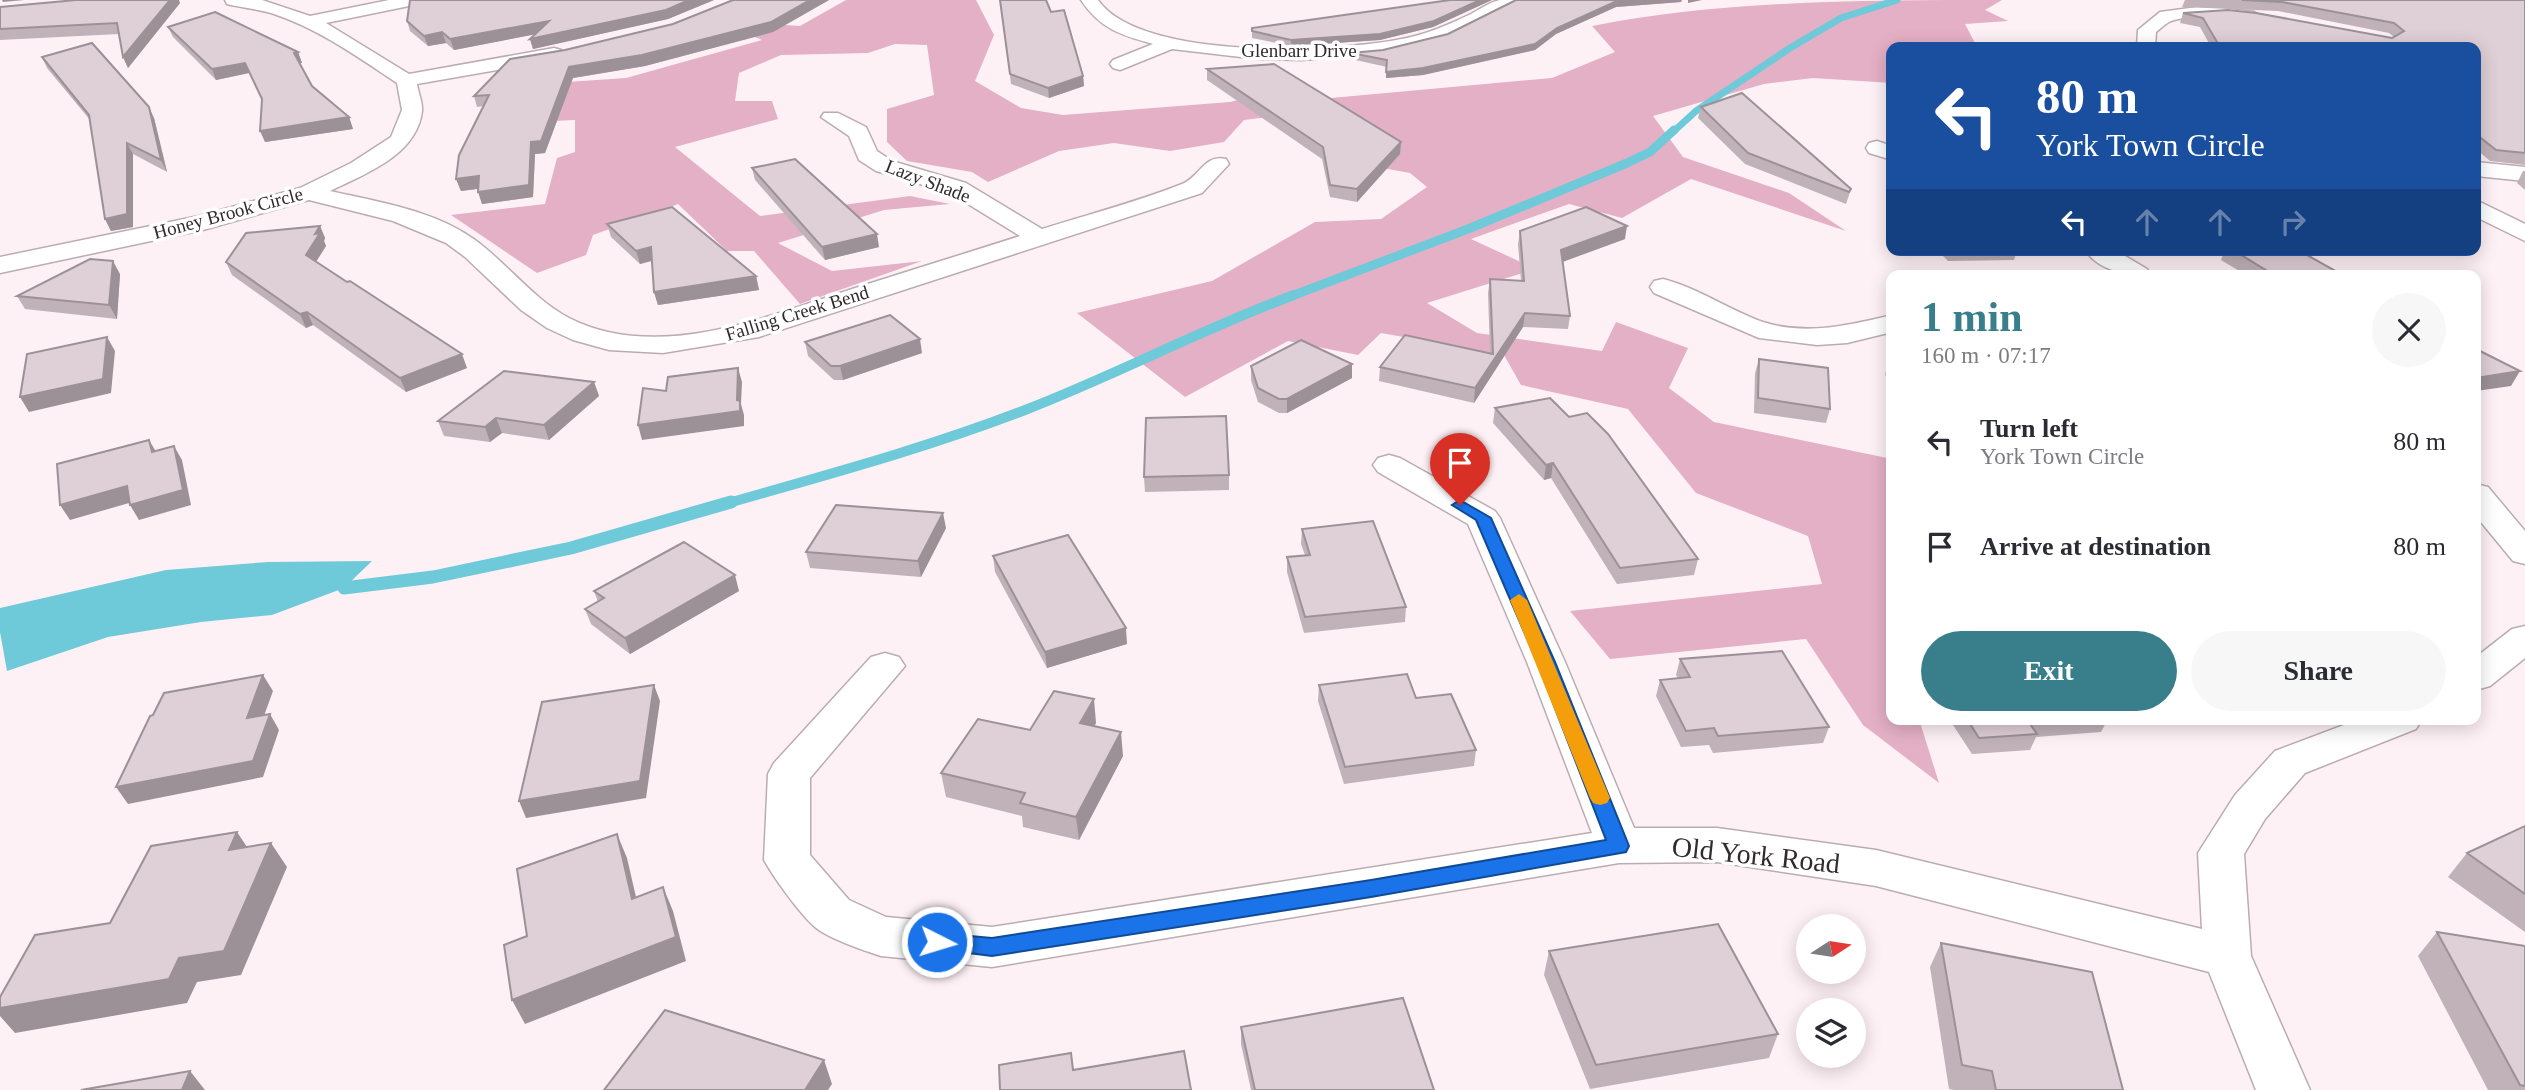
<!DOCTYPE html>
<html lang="en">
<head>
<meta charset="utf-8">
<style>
  body { margin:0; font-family:Georgia,serif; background:#f7f7f7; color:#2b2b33; height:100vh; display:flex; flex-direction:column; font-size:26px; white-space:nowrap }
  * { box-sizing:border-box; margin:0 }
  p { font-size:23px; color:#7c7c81 }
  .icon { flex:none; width:38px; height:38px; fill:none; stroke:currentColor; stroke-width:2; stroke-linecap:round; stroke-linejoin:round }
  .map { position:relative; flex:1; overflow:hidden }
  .side { position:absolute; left:1886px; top:270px; width:595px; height:455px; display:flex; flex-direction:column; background:#fff; border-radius:14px; box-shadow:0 4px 18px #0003 }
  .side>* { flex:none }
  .guide { position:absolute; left:1886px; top:42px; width:595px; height:214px; border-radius:14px; box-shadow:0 4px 18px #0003; background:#1a4fa0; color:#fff; overflow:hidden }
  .needle { width:46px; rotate:78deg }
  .controls { position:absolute; left:1796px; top:914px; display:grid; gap:14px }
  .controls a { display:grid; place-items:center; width:70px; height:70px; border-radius:50%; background:#fff; box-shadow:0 4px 18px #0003; font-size:35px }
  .pin { position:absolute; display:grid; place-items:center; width:60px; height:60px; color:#fff; margin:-72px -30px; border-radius:50% 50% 50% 0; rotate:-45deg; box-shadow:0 0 7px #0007 }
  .pin .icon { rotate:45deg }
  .me { position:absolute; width:77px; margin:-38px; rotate:95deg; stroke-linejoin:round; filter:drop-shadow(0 0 5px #0008) }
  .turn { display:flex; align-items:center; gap:24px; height:147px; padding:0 35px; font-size:32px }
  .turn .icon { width:91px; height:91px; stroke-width:2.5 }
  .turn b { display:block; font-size:49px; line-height:60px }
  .lanes { display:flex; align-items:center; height:66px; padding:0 35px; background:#0003; justify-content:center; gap:35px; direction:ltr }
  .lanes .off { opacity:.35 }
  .round { display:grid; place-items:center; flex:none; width:74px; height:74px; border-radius:37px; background:#f7f7f7 }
  .headline { display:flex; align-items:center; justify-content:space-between; height:119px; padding:0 35px }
  h1 { font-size:42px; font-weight:800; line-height:52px; color:#397f8b }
  .primary-button { display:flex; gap:14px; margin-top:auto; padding:14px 35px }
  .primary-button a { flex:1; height:80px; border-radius:42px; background:#397f8b; color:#fff; font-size:28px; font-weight:800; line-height:80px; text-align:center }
  .primary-button a+a { background:#f7f7f7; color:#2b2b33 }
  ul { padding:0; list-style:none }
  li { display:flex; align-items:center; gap:21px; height:105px; padding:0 35px }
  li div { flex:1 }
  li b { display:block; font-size:26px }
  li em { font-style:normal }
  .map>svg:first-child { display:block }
  .green { fill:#e4b0c6 }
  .water { fill:#6ec9d9 }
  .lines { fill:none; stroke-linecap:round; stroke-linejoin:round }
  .stream-far3 { stroke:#6ec9d9; stroke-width:7 }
  .stream-far2 { stroke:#6ec9d9; stroke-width:9 }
  .stream-far1 { stroke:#6ec9d9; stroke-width:10 }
  .stream { stroke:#6ec9d9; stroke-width:13 }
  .street-casing { stroke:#bbacb2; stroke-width:3 }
  .street { fill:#fff; fill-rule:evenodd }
  .wall { fill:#c0b2b8 }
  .shaded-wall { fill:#9c9196 }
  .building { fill:#dfcfd6; stroke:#9c9196; stroke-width:2 }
  .route { fill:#1a73e8; stroke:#114b97; stroke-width:2 }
  .slow { fill:#f59e0b }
  .labels { text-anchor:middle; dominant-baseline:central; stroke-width:7; stroke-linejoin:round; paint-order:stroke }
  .far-street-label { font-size:19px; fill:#312b2d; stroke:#fff }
  .near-street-label { font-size:28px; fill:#312b2d; stroke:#fff }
</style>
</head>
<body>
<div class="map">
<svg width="2525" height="1090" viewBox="0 0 2525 1090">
  <rect width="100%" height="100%" fill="#fef1f6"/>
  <path class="green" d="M846 0H976L994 35 975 81 1021 108 1063 115 1230 102 1262 94 1298 101 1552 78 1615 52 1592 26C1721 0 1869 0 2002 0L1985 10 2008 21 1965 24 1977 47H1892V83L1813 78 1764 84 1653 116 1683 157 1789 193 1846 231 1691 179 1622 218 1569 204 1471 239 1536 269 1427 303 1477 333 1602 351 1616 322 1688 348 1669 388 1714 422 1892 459V619L1886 620 1892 637V719H1919L1939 783 1863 725 1806 639 1610 659 1570 611 1822 584 1808 536 1696 493 1628 409 1521 385 1504 355 1381 333 1358 355 1288 341 1185 397 1077 313 1212 281 1315 222 1381 219 1427 187 1410 173 1333 159 1300 113 1244 120 1224 142 1170 151 1114 143 1059 151 988 182 972 172 907 161 887 142V109L934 95 927 45 895 44 868 53 781 55 739 73 735 101H772L778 119 675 147 760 216 910 196 950 204 884 210 778 243 832 271 922 261 800 304 754 251H727L678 204 593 235 586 255 537 273 451 215 545 204 557 158 575 152V120L532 122 567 82 626 78 762 40 727 25 742 22 800 26Z"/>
  <path class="water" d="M372 561 344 588 272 615 201 622 108 637 7 671 0 632V608L166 570 268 562Z"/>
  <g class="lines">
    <path class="stream-far3" d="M1673 132 1696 111 1790 48 1841 18 1897 0"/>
    <path class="stream-far2" d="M1289 297 1468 229 1627 163 1650 152 1674 130"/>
    <path class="stream-far1" d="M725 504C826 475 927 448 1025 410 1116 375 1202 329 1294 295"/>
    <path class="stream" d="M344 588 433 577 571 548 731 502"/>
    <defs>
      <g id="street">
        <path d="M225 0H262L310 16 389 0H422L414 5 326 23 409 74 554 48 561 50 563 54 561 58 554 60 417 84C418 92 423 103 422 111 417 155 365 174 330 191 378 202 434 210 475 240 508 264 533 299 569 318 658 363 765 317 852 289 908 271 964 254 1020 236L950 193 876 171 859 160 849 136 821 117 824 113H838L866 127 877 151 892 161 966 183 1042 229C1089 214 1137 202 1182 184 1200 177 1204 154 1226 159L1229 164 1202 193 759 337 663 353 609 350 573 340 547 328 521 310 465 257 446 243 393 221 309 200 203 230 0 273V257L199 216 300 188 351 163 391 137 402 110 397 83C358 57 319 29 274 14 259 9 243 8 227 4Z"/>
        <path d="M1081 0H1098C1141 62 1344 53 1411 37 1432 32 1452 23 1471 14 1480 9 1490 2 1500 0 1507 0 1515 0 1521 0L1447 38 1382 54 1302 60 1258 59 1172 49 1120 70 1113 68 1110 64 1113 60 1153 44C1121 35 1100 29 1081 0Z"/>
        <path d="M2205 6 2254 12 2263 17C2251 30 2192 10 2169 22 2165 24 2160 29 2156 32L2155 47H2137L2138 30 2160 12Z"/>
        <path d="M1877 141 1892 146V160L1869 153 1866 148 1869 143Z"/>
        <path d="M2476 162 2525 167V181L2476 176Z"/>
        <path d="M2476 200 2525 224V241L2476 217Z"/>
        <path d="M2085 250H2115L2147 269 2151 275C2127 275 2100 272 2085 250Z"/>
        <path d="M1663 279C1698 288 1729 310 1763 322 1806 336 1850 325 1892 315V332L1847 343 1817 345 1759 338 1654 293 1650 287 1654 281Z"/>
        <path d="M1389 455 1400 458 1495 511 1500 518 1565 662 1634 828H1717L1876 850 2202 929 2198 853 2235 795 2275 751 2360 719H2422L2416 729 2305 773 2265 819 2244 854 2251 956 2310 1090H2256L2209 972 1876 886 1717 862 1619 863 992 967 881 956C863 950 829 939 815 927 800 914 774 878 764 860L768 774 774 763 871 657 885 653 899 657 905 666 810 778V855L849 900 886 917 992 927 1592 833 1527 662 1468 524 1378 472 1373 465 1378 458Z"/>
        <path d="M2476 484 2488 487 2525 531V564L2513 561 2476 516Z"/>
        <path d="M2525 626V658L2490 686 2476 690V657L2512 629Z"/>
      </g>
    </defs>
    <use href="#street" class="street-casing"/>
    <use href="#street" class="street"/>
  </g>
  <g class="wall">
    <path d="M410 0H714L668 19 533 49 530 39 536 34 454 50 446 43 428 46 410 31 407 21Z"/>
    <path d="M733 0H829L773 32 645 66 573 78 545 153 535 154 533 197 482 204 478 189 461 191 456 179 484 106 477 107 474 96 565 50 673 24Z"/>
    <path d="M1000 0 1051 12 1083 76 1084 86 1049 98 1011 84Z"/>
    <path d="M1450 0H1492L1433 27 1380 40 1291 46 1252 38V28Z"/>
    <path d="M1516 0 1681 2 1616 7 1556 34 1535 50 1423 75 1386 78 1387 67 1351 59V53L1383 50 1448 34Z"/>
    <path d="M2185 0H2525V165L2490 161 2476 149V47H2211L2200 27 2180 23 2183 13 2392 38 2394 37 2389 33 2278 11 2182 7Z"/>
    <path d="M180 3 128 68 123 57 119 34 0 40V7Z"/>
    <path d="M168 27 298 52 302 63H299L312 86 349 117 353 129 265 142 262 100 249 73 216 80 173 37Z"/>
    <path d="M42 57 154 118 167 172 133 154V227L111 231 105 219 90 120 47 68Z"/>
    <path d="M1207 69 1401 142 1400 154 1357 202 1330 197 1322 159 1207 80Z"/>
    <path d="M1701 107 1851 189 1846 204 1745 164 1698 118Z"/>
    <path d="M752 168 879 247 825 260 755 180Z"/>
    <path d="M2523 171H2525V190L2517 183Z"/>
    <path d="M607 224 756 276 759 290 658 305 654 292 652 261 640 264 611 237Z"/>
    <path d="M320 226 325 238 324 241 326 246 316 262 467 368 406 392 313 325 306 328 232 275 226 262Z"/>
    <path d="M1520 231 1625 239 1563 262 1570 316 1568 329 1523 327 1474 403 1379 381 1380 367 1490 353 1488 293 1490 279 1521 281 1518 244Z"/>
    <path d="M1937 250H2017L2014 260 1948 261Z"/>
    <path d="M2225 250H2298L2339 273V275H2246L2221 260Z"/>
    <path d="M120 274 117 319 25 309 17 296Z"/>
    <path d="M805 342 922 353 843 380H834L808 356Z"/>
    <path d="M1759 359 1830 409 1826 423 1754 413 1755 373Z"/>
    <path d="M1892 360V380L1885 375 1889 361Z"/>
    <path d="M1352 364V378L1287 413H1279L1258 402 1251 380V366Z"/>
    <path d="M594 382 599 396 549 440 502 433 490 442 444 436 438 421Z"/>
    <path d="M1495 408 1569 417 1698 559 1694 575 1617 584 1551 478 1544 480 1493 423Z"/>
    <path d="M1229 475V490L1145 492 1144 477Z"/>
    <path d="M946 528 921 577 810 568 806 552Z"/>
    <path d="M1302 529 1406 607 1405 622 1304 633 1287 572V557L1305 555 1301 544Z"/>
    <path d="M993 556 1127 644 1047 668 995 572Z"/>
    <path d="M594 591H739L630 654 591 624 585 609 598 602Z"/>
    <path d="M1680 659 1829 727 1823 743 1713 753 1709 745 1681 747 1656 696 1660 680 1678 678 1676 675Z"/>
    <path d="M1319 685 1416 698 1476 750 1474 766 1344 784 1318 701Z"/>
    <path d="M1949 719H2108L2101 732 2036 737 2030 750 1972 754Z"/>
    <path d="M1096 723 1094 726 1123 756 1079 840 1023 827 1022 816 946 797 941 773 1030 730Z"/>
    <path d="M2525 826V932L2448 877 2467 853Z"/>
    <path d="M2437 932 2525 946V1090H2488L2418 956Z"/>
    <path d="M1941 943 2123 1090H1954L1949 1089 1930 967Z"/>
    <path d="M1549 951 1778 1034 1769 1058 1590 1089 1544 975Z"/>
    <path d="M1241 1027 1434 1090H1251L1241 1044Z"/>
  </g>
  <g class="shaded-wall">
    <path d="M2 0H24L3 2Z"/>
    <path d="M170 0H179L180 3 128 68 123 57Z"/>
    <path d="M689 0H714L668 19 533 49 530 39Z"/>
    <path d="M810 0H829L773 32 645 66 573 78 545 153 535 154 533 197 482 204 478 192 531 142 569 67Z"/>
    <path d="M1480 0H1492L1433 27 1380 40 1291 46V40Z"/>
    <path d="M1633 0H1682L1681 2 1616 7 1556 34 1535 50 1423 75 1386 78V72L1557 28 1617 1Z"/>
    <path d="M1688 0H1702L1688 3Z"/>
    <path d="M549 21 552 31 454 50 450 39Z"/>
    <path d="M442 32 446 43 428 46 424 36Z"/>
    <path d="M298 52 302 63H298L294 53Z"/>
    <path d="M245 63 249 73 216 80 212 69Z"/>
    <path d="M1083 76 1084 86 1049 98 1048 88Z"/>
    <path d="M149 107 154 118 167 172 161 160Z"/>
    <path d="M349 117 353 129 265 142 260 131Z"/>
    <path d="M1401 142 1400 154 1357 202V189Z"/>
    <path d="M127 143 133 154V227L111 231 105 219Z"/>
    <path d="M479 176 484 188 461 191 456 179Z"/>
    <path d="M320 226 325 238 324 241 326 246 312 268 306 255 315 234Z"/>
    <path d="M1627 226 1625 239 1559 263 1561 250Z"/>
    <path d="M877 234 879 247 825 260 822 247Z"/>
    <path d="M651 247 654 260 640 264 636 251Z"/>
    <path d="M113 261 120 274 117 319 109 305Z"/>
    <path d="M756 276 759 290 658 305 654 292Z"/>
    <path d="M307 312 313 325 306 328 300 314Z"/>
    <path d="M1525 313 1523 327 1474 403 1475 388Z"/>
    <path d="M107 337 115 351 111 393 29 412 20 397Z"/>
    <path d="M920 339 922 353 843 380 840 366Z"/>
    <path d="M462 354 467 368 406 392 400 378Z"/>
    <path d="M1352 364V378L1287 413V399Z"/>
    <path d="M738 368 742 382 741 404 744 415V426L642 440 638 425 737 400Z"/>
    <path d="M2520 371 2511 386 2476 391V378Z"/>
    <path d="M594 382 599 396 549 440 544 425Z"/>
    <path d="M496 418 502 433 490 442 485 427Z"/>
    <path d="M149 440 158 455 152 452Z"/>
    <path d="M174 446 182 460 191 505 139 520 130 505Z"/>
    <path d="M1553 463 1551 478 1544 480 1546 465Z"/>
    <path d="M127 486 136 501 70 520 60 505Z"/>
    <path d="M943 513 946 528 921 577 918 561Z"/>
    <path d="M735 575 739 591 630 654 625 638Z"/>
    <path d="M1126 628 1127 644 1047 668 1045 652Z"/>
    <path d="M263 675 273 691 257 735 247 718Z"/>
    <path d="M654 685 660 701 646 798 526 818 519 801Z"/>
    <path d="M1094 699 1096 723 1082 747 1080 723Z"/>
    <path d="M270 714 279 730 263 777 128 804 116 787Z"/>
    <path d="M1121 732 1123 756 1079 840 1076 817Z"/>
    <path d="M237 832 253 856 229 850Z"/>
    <path d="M617 834 627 858 642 923 632 899Z"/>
    <path d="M271 843 287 867 241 975 197 982 187 1003 15 1033 0 1016V1008L179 958Z"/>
    <path d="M663 887 673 911 686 961 525 1024 512 1000Z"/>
    <path d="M824 1060 832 1084 828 1090H805Z"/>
    <path d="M190 1071 205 1090H182Z"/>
  </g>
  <g class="building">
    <path d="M76 0H170L123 57 117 23 0 29V7Z"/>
    <path d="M410 0H689L666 10 530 39 549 21 450 39 442 32 424 36 407 21Z"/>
    <path d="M733 0H810L771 22 642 55 569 67 541 141 531 142 529 185 478 192 479 176 456 179 459 155 489 95 474 96 510 59 565 50 673 24Z"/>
    <path d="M1000 0H1046L1051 12 1064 10 1083 76 1048 88 1010 74Z"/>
    <path d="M1450 0H1480L1434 21 1380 34 1291 40 1252 31V28Z"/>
    <path d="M1516 0H1633L1617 1 1557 28 1535 44 1423 68 1386 72 1387 60 1351 53 1383 50 1448 34Z"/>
    <path d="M2242 0H2525V153L2496 150 2476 134V47H2220L2203 18 2183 13 2228 10 2256 13 2392 38 2404 31 2394 23 2282 2Z"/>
    <path d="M215 12 298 52 294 53 312 86 349 117 260 131 262 99 245 63 212 69 168 27Z"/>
    <path d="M92 43 149 107 161 160 127 143V214L105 219 89 115 42 57Z"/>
    <path d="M1274 64 1401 142 1357 189 1330 185 1323 147 1207 69Z"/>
    <path d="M1742 93 1851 189 1849 192 1748 153 1701 107Z"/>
    <path d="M795 159 877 234 822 247 752 168Z"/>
    <path d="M672 207 756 276 654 292 651 247 636 251 607 224Z"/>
    <path d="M1586 207 1627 226 1561 250 1570 316 1525 313 1475 388 1380 367 1405 335 1493 354 1490 279 1524 281 1520 231Z"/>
    <path d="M320 226 315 234 320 233 306 255 347 282 350 281 462 354 400 378 307 312 300 314 226 262 246 233Z"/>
    <path d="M2233 250H2298L2339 273 2333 274 2335 275H2274Z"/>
    <path d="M90 259 113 261 109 305 17 296Z"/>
    <path d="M890 315 920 339 840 366H831L805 342Z"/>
    <path d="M107 337 103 379 20 397 27 354Z"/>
    <path d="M1301 340 1352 364 1287 399H1279L1258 388 1251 366Z"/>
    <path d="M2476 349 2520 371 2476 378Z"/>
    <path d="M1759 359 1828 368 1830 409 1758 398Z"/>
    <path d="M738 368 737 400 740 401V411L638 425 643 388 666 391 668 377Z"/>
    <path d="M504 371 594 382 544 425 496 418 485 427 438 421Z"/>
    <path d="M1550 398 1569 417 1587 413 1608 434 1698 559 1620 568 1553 463 1546 465 1495 408Z"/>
    <path d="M1226 416 1229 475 1144 477 1146 418Z"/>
    <path d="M149 440 152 452 174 446 183 490 130 505 127 486 60 505 57 464Z"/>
    <path d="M836 505 943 513 918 561 806 552Z"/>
    <path d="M1373 521 1406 607 1305 617 1287 557 1310 555 1302 529Z"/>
    <path d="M1068 535 1126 628 1045 652 993 556Z"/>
    <path d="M684 542 735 575 625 638 585 609 604 598 594 591Z"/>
    <path d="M1782 651 1829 727 1718 736 1714 728 1686 731 1660 680 1690 677 1680 659Z"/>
    <path d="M1407 674 1416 698 1451 694 1476 750 1345 767 1319 685Z"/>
    <path d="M263 675 247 718 270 714 253 761 116 787 150 716 153 715 164 693Z"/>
    <path d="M654 685 640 781 519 801 542 702Z"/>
    <path d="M1054 691 1094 699 1080 723 1121 732 1076 817 1020 803 1025 793 941 773 978 719 1030 730Z"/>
    <path d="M1967 719H2059L2028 721 2037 734 1979 738Z"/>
    <path d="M2525 826V894L2467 853Z"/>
    <path d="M237 832 229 850 271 843 224 951 179 958 169 979 0 1008V997L35 935 110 923 151 846Z"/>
    <path d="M617 834 632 899 663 887 676 937 512 1000 504 945 527 936 517 869Z"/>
    <path d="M1718 924 1778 1034 1596 1065 1549 951Z"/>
    <path d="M2437 932 2525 946V1086L2520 1085Z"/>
    <path d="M1941 943 2092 972 2123 1090H1996L1992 1071 1962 1065Z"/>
    <path d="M1403 998 1434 1090H1255L1241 1027Z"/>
    <path d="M665 1010 824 1060 805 1090H604Z"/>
    <path d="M1184 1051 1191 1090H1000L999 1065 1071 1053 1073 1070Z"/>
    <path d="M190 1071 182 1090H81Z"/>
  </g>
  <path class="route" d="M1460 500 1491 518 1555 662 1629 846 1626 852 1371 897 992 956 929 948 926 942 929 935 937 933 992 938 1371 880 1606 840 1537 662 1476 520 1452 505Z"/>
  <path class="slow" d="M1519 594 1527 600 1610 798 1607 803 1600 805 1593 803 1590 798 1510 600Z"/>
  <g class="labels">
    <g class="far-street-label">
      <text x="1299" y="50">Glenbarr Drive</text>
      <text transform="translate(928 181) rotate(21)">Lazy Shade</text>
      <text transform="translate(228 213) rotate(-15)">Honey Brook Circle</text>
      <text transform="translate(797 313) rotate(-17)">Falling Creek Bend</text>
    </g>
    <g class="near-street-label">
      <text transform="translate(1756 855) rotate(6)">Old York Road</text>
    </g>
  </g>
</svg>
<div class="controls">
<a><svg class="needle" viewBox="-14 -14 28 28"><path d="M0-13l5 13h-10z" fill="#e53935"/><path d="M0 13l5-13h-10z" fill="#7c7c81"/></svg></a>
<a><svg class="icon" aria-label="layers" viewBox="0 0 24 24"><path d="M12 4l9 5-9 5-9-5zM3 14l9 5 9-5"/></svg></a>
</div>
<div class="pin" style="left:1460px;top:505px;background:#d93025"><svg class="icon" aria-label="arrive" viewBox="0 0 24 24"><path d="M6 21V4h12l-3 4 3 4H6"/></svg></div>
<svg class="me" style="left:937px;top:942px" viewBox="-20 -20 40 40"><circle r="17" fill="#1a73e8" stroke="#fff" stroke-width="3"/><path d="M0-11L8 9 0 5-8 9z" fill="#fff"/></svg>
<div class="guide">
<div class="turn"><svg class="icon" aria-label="left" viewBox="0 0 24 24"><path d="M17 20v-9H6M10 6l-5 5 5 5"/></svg><div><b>80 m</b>York Town Circle</div></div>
<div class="lanes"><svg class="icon" aria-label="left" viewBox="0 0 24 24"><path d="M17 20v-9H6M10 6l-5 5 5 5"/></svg><svg class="icon off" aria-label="ahead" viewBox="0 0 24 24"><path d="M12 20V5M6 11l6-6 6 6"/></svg><svg class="icon off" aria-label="ahead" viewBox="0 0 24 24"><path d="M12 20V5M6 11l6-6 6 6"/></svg><svg class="icon off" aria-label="right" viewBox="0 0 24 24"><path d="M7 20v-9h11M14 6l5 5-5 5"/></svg></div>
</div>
<section class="side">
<div class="headline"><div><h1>1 min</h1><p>160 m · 07:17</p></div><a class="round"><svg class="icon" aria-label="close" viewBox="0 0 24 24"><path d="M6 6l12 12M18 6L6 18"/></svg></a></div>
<ul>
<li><svg class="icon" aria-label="left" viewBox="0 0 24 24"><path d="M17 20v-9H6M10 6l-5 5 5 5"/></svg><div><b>Turn left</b><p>York Town Circle</p></div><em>80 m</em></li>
<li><svg class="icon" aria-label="arrive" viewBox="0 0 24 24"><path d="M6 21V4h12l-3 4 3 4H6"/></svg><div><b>Arrive at destination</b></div><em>80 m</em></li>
</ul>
<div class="primary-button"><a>Exit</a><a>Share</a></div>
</section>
</div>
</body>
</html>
